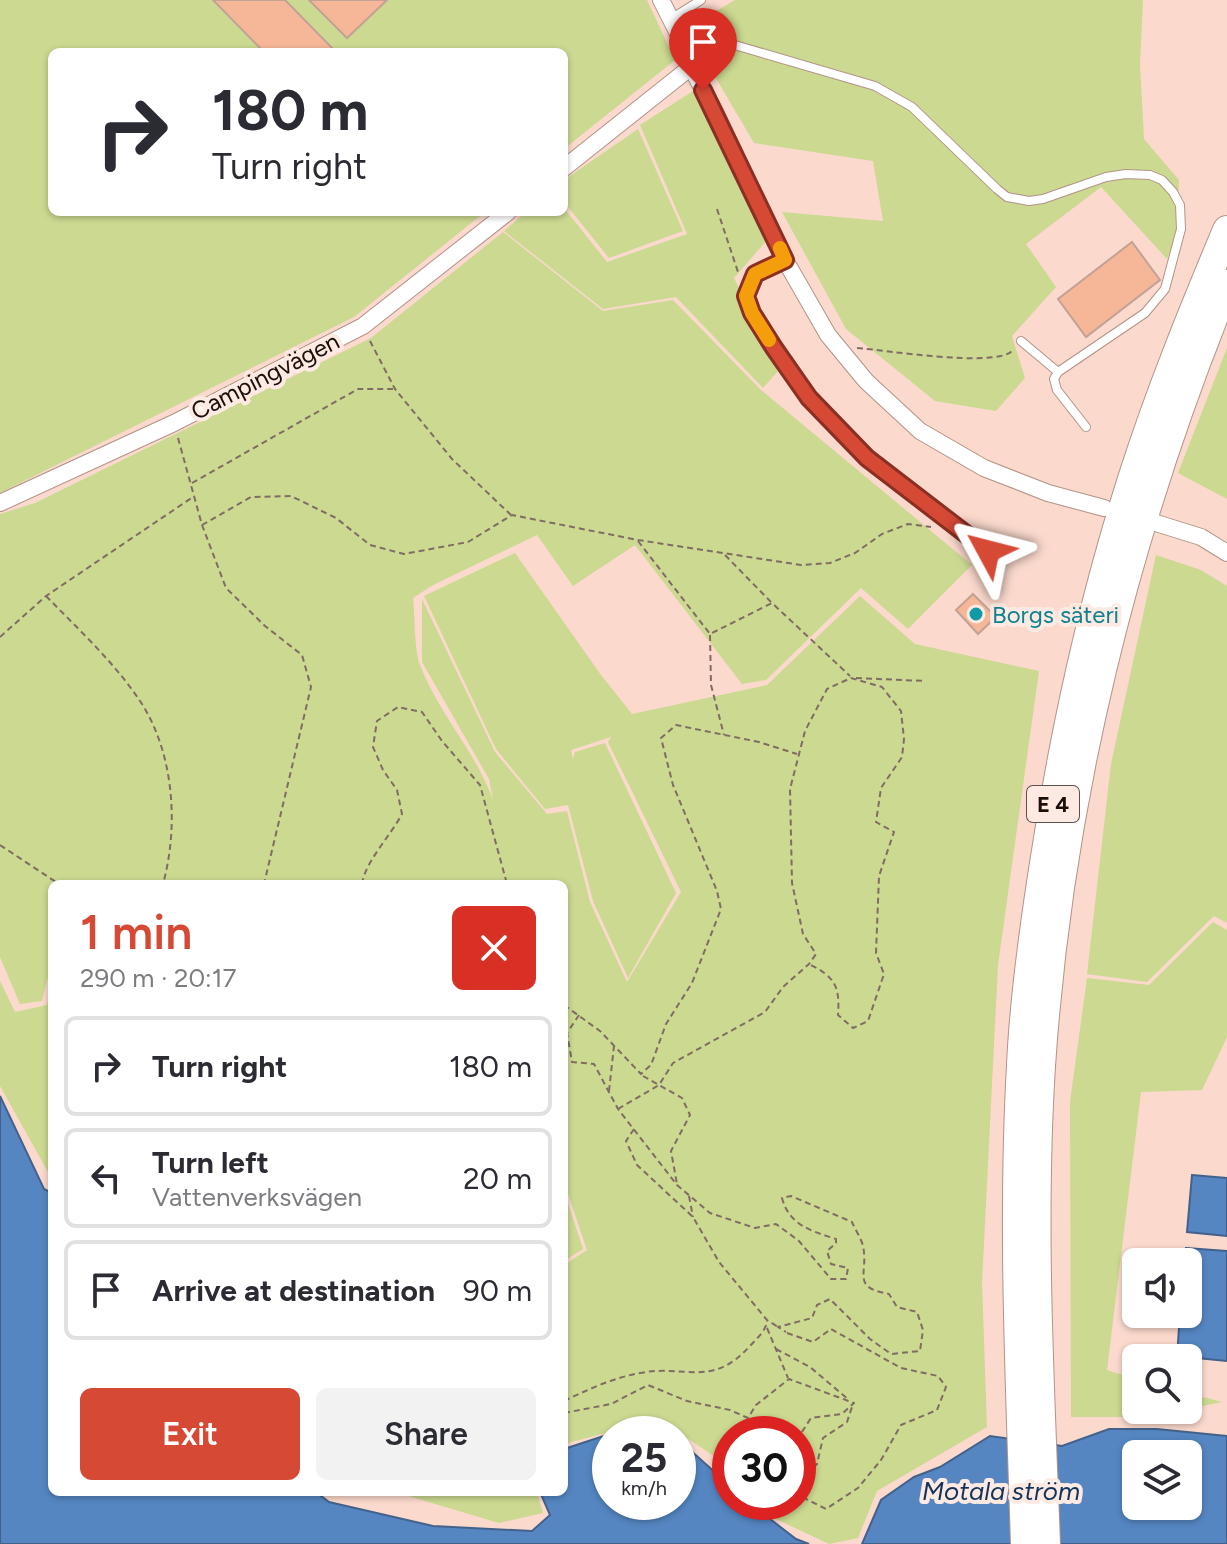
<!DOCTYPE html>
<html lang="en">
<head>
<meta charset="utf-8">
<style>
  body { margin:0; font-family:Figtree,sans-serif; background:#f2f2f3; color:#2b2b33; height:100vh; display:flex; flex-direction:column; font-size:30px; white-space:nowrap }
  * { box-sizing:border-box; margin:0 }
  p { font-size:26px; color:#7c7c81 }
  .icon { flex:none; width:44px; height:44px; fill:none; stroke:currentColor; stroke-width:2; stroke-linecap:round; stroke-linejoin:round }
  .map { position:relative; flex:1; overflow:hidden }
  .sheet { position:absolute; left:48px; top:880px; width:520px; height:616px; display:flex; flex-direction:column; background:#fff; border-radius:12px; box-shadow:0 2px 6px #0004 }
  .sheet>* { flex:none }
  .banner { position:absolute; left:48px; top:48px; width:520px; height:168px; border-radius:12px; box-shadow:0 2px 6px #0004; background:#fff; color:#2b2b33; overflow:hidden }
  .buttons { position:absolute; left:1122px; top:1248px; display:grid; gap:16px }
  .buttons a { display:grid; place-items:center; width:80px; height:80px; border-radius:12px; background:#fff; box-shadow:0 2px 6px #0004; font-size:40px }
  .speed { position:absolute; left:592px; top:1416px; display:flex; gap:16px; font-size:40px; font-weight:700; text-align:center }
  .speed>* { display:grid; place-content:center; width:104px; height:104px; border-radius:50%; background:#fff; box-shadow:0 2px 6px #0004; line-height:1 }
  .speed small { font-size:20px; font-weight:400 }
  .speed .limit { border:12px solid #d22; background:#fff; color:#111 }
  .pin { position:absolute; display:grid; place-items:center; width:68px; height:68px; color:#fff; margin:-82px -34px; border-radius:50% 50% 50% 0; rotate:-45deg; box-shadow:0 0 8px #0007 }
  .pin .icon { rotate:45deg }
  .me { position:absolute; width:88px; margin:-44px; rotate:308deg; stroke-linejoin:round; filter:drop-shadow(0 0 6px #0008) }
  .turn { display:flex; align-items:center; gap:28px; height:168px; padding:0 32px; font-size:36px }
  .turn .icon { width:104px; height:104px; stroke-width:2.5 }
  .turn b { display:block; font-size:56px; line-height:68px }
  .round { display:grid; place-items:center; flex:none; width:84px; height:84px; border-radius:12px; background:#f2f2f3 }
  .overview { display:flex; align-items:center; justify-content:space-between; height:136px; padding:0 32px }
  h1 { font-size:48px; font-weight:600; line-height:60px; color:#d54935 }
  .action { display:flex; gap:16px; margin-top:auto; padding:16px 32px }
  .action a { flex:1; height:92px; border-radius:12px; background:#d54935; color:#fff; font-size:32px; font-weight:600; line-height:92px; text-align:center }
  .action a+a { background:#f2f2f3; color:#2b2b33 }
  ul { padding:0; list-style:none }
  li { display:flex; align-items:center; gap:24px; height:100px; margin:0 16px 12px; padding:0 16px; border:4px solid #e1e1e2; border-radius:12px }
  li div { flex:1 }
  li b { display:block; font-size:30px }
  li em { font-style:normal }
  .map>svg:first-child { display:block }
  .green { fill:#cbd991 }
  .water { fill:#5586c2; stroke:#43628b; stroke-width:2; fill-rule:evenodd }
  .building { fill:#f6b798; stroke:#c1a294; stroke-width:2 }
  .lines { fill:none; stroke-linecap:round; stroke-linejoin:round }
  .service-casing { stroke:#b29387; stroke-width:10 }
  .minor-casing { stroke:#b29387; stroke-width:18 }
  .motorway-casing { stroke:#b29387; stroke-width:30 }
  .path { stroke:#816c64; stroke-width:2; stroke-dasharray:6 4; stroke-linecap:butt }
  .service { stroke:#fff; stroke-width:8 }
  .minor { stroke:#fff; stroke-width:16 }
  .motorway { stroke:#fff; stroke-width:28 }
  .route-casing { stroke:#8a2f22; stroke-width:20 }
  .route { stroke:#d54935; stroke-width:14 }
  .slow { stroke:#f59e0b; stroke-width:14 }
  .culture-dot { fill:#0f9aa8; stroke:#feeae2; stroke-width:3 }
  .labels { text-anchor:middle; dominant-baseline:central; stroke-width:8; stroke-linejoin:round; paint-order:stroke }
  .shield { fill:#feeae2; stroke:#5e514c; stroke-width:2 }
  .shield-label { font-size:22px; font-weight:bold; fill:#1a0f0b }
  .street-label { font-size:24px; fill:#1a0f0b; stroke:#feeae2 }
  .culture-label { font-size:24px; fill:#0d838f; stroke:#feeae2; text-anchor:start }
  .water-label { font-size:26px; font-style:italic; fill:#11345c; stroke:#feeae2 }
</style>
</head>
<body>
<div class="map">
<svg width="1227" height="1544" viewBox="0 0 1227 1544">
  <rect width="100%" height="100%" fill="#fbd9cd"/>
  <g class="green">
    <path d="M0 0H647L675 60 564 149V52H52V212H485L354 317 0 493Z"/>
    <path d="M735 0H1143L1140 65 1144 139 1179 180 1177 234 1167 259 1101 187 1026 244 1056 287 1012 336 1025 378 996 411 935 401 846 329 782 212 883 221 873 161 754 143 703 56 701 20Z"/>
    <path d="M693 91 767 240 734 278 780 369 763 388 676 297 603 309 504 231 526 212H564V208L607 262 687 234 640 125Z"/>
    <path d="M638 129 683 231 609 258 564 202V180Z"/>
    <path d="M503 232 603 311 673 300 761 390 972 565 908 629 861 588 766 680 742 684 635 545 573 586 537 535 433 585 413 598C415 617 414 648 420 665 438 713 476 752 493 800L489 779 422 662V599L495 752 547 814 567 811 590 902 627 982 681 892 608 742 611 737 571 750 573 759 575 752 605 743 676 893 628 978 593 901 568 805 545 809 496 749 424 596 515 553 601 675 632 714 767 685 860 596 915 644 1039 671 998 965 982 1283 987 1427 877 1491 858 1538 829 1544 776 1519 762 1502H798V1434H730V1467L659 1419 564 1444V1265L587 1250 564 1182V884H52V1179L0 1086V981L15 1012 47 1005 52 983 51 965 42 1001 20 1004 0 957V514L35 503 371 338Z"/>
    <path d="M1227 348V499L1178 473Z"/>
    <path d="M1156 555 1201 570 1227 586V923L1214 916 1147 982 1087 974 1111 764Z"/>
    <path d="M1213 922 1227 930V1037L1202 1090 1141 1092 1107 1370 1136 1379V1410H1183L1147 1417H1071L1070 1102 1087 978 1149 985Z"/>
    <path d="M564 1191 583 1249 564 1261Z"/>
    <path d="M1188 1393 1222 1402 1188 1409Z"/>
    <path d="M395 1492H537L543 1513 499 1523Z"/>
  </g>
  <g class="water">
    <path d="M0 1096 44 1189 52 1193V1492H316L329 1502 433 1526 532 1531 550 1515 540 1492H564V1449L610 1434V1502H678V1444L688 1448 730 1486V1502H748L796 1539 809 1544H0Z"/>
    <path d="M1192 1175 1227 1178V1236L1187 1232Z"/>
    <path d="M1186 1248 1227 1251V1361L1177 1356 1180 1314H1188Z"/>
    <path d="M1109 1429H1157L1227 1436V1544H862L881 1500 914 1477 940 1467 990 1436 1062 1446ZM1136 1454H1188V1506H1136Z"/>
  </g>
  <g class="building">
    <path d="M213 0H285L336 52H264Z"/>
    <path d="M309 0H387L347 38Z"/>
    <path d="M1132 242 1160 280 1086 337 1058 299Z"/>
    <path d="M973 594 996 617 978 634 956 610Z"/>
  </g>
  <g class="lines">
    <defs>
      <g id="service">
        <path d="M671 19 701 0"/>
        <path d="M684 45 695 41H721L875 86 912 107 997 189 1007 197 1029 201 1043 199 1106 177 1126 174 1150 175 1162 180 1173 192 1180 205 1181 229 1165 289 1145 313 1058 372 1054 379 1057 390 1086 427"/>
        <path d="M1021 341 1058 372"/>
      </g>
      <g id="minor">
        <path d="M661 0 684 45 691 67 716 114 785 260 828 335 866 381 920 431 984 468 1048 493 1104 508"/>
        <path d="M564 168 691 67"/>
        <path d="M785 260 755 274 746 296 752 313 809 398 867 458 988 551"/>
        <path d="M0 503 174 423 363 326 508 212"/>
        <path d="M1156 523 1201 537 1227 553"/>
      </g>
      <g id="motorway">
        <path d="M1025 1544C1020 1384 1012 1224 1021 1065 1024 1000 1033 934 1043 870 1063 737 1092 604 1133 476 1160 392 1193 311 1227 230"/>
        <path d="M1046 1544C1040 1385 1031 1225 1041 1066 1059 798 1125 533 1227 284"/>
      </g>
    </defs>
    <use href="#service" class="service-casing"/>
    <use href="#minor" class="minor-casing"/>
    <use href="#motorway" class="motorway-casing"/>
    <g class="path">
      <path d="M717 209 738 272"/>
      <path d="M370 341 395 389 452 459 511 515"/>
      <path d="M857 348C885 350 995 368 1012 351"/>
      <path d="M178 438 202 525 226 588 265 626 302 655 311 687 264 884"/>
      <path d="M192 483 358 389H393"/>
      <path d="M202 525 251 497 291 496 336 518 370 545 404 554 468 542 512 515 638 540 801 565 830 563 855 553 882 534 908 524 931 527"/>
      <path d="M638 541 710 634 772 603 850 676"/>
      <path d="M725 555 771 602"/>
      <path d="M46 596C78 629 114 662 140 701 174 752 179 826 163 884"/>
      <path d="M710 635 711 685 724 735"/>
      <path d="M0 637 46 596 193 497"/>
      <path d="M856 678 925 681"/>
      <path d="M0 845 59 884"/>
      <path d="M362 884C365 862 391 835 402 814L397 790 383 770 373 747 377 721 398 707 422 712 442 741 480 785 507 884"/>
      <path d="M564 1005 600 1031 641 1074 651 1065 666 1024 692 983 721 909 717 891 673 785 661 738 676 725 759 742 797 754"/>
      <path d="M579 1015 567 1033 572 1062 594 1064 618 1109 677 1185 710 1213 755 1228 776 1224 799 1241 831 1279H846L848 1268 831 1264 827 1251 836 1243V1239C811 1231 789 1225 782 1198L791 1196 852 1222C855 1229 861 1238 863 1246 869 1274 850 1287 889 1294L897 1307 917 1312 923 1330 920 1351 891 1354 870 1339 830 1299 817 1305 812 1318 778 1327 786 1332"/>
      <path d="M643 1076 682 1098 690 1115 671 1151 677 1184"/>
      <path d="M609 1091 614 1046"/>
      <path d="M618 1109 659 1085 673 1063 765 1012 783 987 809 964 816 954 803 934 792 883 790 789 805 731 827 689 851 678 882 687 901 711 904 739 902 757 881 788 876 822 894 832 879 876 876 953 884 974 868 1021 853 1028 838 1015C840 986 835 977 809 964"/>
      <path d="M634 1129 626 1141 637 1165 693 1217 719 1262 767 1320 778 1327"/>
      <path d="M689 1196 693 1217"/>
      <path d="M767 1328 788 1378"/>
      <path d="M787 1333 813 1342 831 1329 901 1368 938 1376 946 1387 937 1410 901 1425 881 1460 858 1488 826 1509 802 1497 798 1489"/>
      <path d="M776 1349 810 1367 849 1400"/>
      <path d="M564 1401C589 1389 613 1378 640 1373 685 1364 711 1389 750 1346 757 1338 766 1331 767 1321"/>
      <path d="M564 1413 611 1404 648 1385 687 1401 730 1410 748 1418 756 1405 789 1379 854 1403 842 1414 811 1418 798 1438"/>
      <path d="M801 1492 800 1481 817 1464 823 1438 847 1422 853 1404"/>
    </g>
    <use href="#service" class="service"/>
    <use href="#minor" class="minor"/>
    <use href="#motorway" class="motorway"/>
  </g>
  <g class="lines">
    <defs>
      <path id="route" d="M703 90 785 260 755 274 746 296 752 313 774 348 809 398 867 458 988 551"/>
    </defs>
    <use href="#route" class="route-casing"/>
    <use href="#route" class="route"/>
    <path class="slow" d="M769 340 752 313 746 296 755 274 785 260 780 248"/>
  </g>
  <circle class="culture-dot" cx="976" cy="614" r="8"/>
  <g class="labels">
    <rect class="shield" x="1027" y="786" width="52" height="36" rx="6"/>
    <g class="shield-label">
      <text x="1053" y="804">E 4</text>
    </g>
    <g class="street-label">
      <text transform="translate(265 376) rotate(-27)">Campingvägen</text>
    </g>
    <g class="culture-label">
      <text x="992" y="614">Borgs säteri</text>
    </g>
    <g class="water-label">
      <text x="1001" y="1491">Motala ström</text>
    </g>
  </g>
</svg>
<div class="buttons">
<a><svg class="icon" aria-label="sound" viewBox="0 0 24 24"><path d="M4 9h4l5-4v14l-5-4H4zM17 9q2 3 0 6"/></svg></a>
<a><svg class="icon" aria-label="search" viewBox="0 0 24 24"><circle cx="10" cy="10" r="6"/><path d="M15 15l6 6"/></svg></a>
<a><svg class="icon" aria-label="layers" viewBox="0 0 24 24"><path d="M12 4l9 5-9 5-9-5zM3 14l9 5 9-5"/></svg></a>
</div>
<div class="speed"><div>25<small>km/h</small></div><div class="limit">30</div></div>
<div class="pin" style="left:703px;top:90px;background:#d93025"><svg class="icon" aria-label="arrive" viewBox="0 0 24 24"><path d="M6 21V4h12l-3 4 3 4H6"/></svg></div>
<svg class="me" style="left:988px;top:551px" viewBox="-20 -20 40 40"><path d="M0-17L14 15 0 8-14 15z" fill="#d54935" stroke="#fff" stroke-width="4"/></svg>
<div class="banner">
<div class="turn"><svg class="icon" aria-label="right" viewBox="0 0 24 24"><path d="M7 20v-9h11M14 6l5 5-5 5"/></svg><div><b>180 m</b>Turn right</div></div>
</div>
<section class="sheet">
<div class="overview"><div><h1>1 min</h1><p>290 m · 20:17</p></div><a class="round" style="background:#d93025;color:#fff"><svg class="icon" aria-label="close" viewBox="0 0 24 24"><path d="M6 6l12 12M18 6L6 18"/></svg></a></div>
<ul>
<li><svg class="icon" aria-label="right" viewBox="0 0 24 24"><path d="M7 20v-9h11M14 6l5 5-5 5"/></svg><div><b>Turn right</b></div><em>180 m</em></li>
<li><svg class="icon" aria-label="left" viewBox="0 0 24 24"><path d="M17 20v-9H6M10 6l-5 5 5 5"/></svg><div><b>Turn left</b><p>Vattenverksvägen</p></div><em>20 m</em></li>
<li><svg class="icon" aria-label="arrive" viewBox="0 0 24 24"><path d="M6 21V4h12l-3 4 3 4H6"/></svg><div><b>Arrive at destination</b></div><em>90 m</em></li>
</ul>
<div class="action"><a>Exit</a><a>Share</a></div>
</section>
</div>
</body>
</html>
